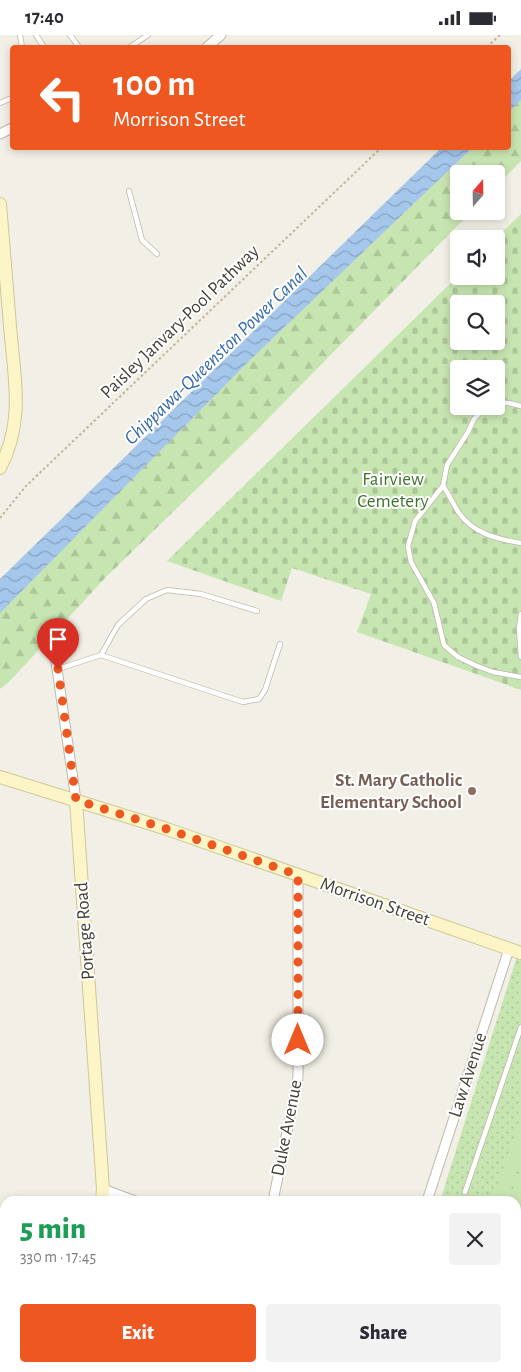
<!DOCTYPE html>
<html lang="en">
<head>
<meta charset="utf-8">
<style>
  body { margin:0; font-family:"Alegreya Sans",sans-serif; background:#f2f2f3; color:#2b2b33; height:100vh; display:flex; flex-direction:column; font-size:19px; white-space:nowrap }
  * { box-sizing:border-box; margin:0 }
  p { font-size:16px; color:#7c7c81 }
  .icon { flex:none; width:28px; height:28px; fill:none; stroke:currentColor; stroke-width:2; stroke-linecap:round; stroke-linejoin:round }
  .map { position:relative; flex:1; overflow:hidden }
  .panel { position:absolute; left:0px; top:1161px; width:521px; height:176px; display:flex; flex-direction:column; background:#fff; border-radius:15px 15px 0 0; box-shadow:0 2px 8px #0003 }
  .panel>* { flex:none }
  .top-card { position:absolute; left:10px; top:10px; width:501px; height:105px; border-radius:5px; box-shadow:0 2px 8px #0003; background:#ef5721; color:#fff; overflow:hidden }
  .needle { width:32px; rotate:20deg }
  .tools { position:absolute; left:450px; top:130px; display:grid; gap:10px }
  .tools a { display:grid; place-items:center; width:55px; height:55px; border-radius:5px; background:#fff; box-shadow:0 2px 8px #0003; font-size:25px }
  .pin { position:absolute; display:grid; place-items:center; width:42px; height:42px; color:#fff; margin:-51px -21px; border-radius:50% 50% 50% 0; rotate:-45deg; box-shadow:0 0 5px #0007 }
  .pin .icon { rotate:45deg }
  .me { position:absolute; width:55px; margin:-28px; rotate:0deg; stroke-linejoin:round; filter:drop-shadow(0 0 4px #0008) }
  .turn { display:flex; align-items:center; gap:18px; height:105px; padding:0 20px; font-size:22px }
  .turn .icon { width:65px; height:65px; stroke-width:2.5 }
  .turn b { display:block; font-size:35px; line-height:42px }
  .round { display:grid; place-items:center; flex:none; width:52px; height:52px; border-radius:5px; background:#f2f2f3 }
  .head { display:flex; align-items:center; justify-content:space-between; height:85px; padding:0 20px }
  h1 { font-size:30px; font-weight:800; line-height:38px; color:#1e9e55 }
  .button { display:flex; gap:10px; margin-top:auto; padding:10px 20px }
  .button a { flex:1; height:58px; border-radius:5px; background:#ef5721; color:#fff; font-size:20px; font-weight:800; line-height:58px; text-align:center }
  .button a+a { background:#f2f2f3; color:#2b2b33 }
  .status { display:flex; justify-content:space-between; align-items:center; height:35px; padding:0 25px; background:#fff; direction:ltr }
  .status svg { height:14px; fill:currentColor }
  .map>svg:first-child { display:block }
  .forest { fill:url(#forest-firs) }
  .cemetery { fill:url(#cemetery-stones); fill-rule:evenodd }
  .park { fill:url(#park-dots) }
  .pitch { fill:#c7e5b1 }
  .water { fill:url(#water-waves) }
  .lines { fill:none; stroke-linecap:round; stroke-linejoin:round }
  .lane-casing { stroke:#bdb9a9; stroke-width:6 }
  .street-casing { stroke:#bdb9a9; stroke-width:11 }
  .secondary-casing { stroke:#d0c798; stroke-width:14 }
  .path { stroke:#beb69b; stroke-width:2; stroke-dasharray:2.5 2.5; stroke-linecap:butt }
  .lane { stroke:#fff; stroke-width:4.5 }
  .street { stroke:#fff; stroke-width:9 }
  .secondary { stroke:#fcf5c7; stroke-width:12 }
  .route { stroke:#ef5721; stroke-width:9; stroke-dasharray:0 16.2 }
  .education-dot { fill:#8d6e63; stroke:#fff; stroke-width:2 }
  .labels { text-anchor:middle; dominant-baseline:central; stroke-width:4; stroke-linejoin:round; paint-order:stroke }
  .street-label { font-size:19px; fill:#454136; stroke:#fff }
  .park-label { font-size:19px; fill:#3f732c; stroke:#fff }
  .education-label { font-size:19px; font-weight:bold; fill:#785e54; stroke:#fff; text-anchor:end }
  .water-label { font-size:20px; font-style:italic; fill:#356bab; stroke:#fff }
</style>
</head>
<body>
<div class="status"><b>17:40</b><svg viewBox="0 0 49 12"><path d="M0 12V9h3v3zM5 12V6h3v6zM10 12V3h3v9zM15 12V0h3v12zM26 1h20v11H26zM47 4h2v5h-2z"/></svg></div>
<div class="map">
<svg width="521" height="1337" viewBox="0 0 521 1337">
  <defs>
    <pattern id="forest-firs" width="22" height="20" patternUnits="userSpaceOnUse" patternTransform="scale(1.25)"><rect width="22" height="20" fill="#c7e5b1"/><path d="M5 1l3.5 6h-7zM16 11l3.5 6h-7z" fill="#acc699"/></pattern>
    <pattern id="cemetery-stones" width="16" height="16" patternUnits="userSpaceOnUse" patternTransform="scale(1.25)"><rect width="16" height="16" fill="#c7e5b1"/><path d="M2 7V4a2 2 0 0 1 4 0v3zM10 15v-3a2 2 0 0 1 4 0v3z" fill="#acc699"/></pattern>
    <pattern id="park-dots" width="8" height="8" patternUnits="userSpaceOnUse" patternTransform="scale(1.25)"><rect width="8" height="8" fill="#c7e5b1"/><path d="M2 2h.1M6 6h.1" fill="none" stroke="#acc699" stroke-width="1.8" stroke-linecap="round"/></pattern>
    <pattern id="water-waves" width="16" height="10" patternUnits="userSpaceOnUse" patternTransform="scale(1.25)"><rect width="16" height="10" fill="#a5c7ec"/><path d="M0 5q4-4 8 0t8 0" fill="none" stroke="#88a3c0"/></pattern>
  </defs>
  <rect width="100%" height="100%" fill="#f2f0e6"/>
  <path class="forest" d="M521 57V126L496 151V139H459V176H472L247 405 106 542 9 647 0 654V565L464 113 509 112V69Z"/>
  <path class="cemetery" d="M521 179V655L357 597 371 559 292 533 281 566 167 526 459 240V241H496L495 204ZM459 269H496V306H459ZM459 334H496V371H459Z"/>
  <path class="park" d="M517 921 521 923V1316L516 1314V1166H440Z"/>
  <g class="pitch">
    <path d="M521 1083V1123L506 1166H492Z"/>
    <path d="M521 1136V1210L516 1209V1166H510Z"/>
    <path d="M516 1234 521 1235V1281L516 1279Z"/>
  </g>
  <g class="water">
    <path d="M521 34V65L509 77V46Z"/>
    <path d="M441 113H472L250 325 0 578V544Z"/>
  </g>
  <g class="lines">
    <defs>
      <g id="lane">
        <path d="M20 0 22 12"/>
        <path d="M36 0 44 12"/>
        <path d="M70 0 79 12"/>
        <path d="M130 12 148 0"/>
        <path d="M0 68 12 63"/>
        <path d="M129 156 142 205 157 219"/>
        <path d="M496 368H509L521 371"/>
        <path d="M487 371 474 384 468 397 447 430 443 451 415 486 408 511 411 527 434 568 444 610 458 622 477 631 493 637 521 642"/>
        <path d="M443 451C449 459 453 469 459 478 474 499 497 504 521 508"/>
        <path d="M521 579 519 593 521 622"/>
        <path d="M101 620 243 667 259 664 265 655 280 609"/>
        <path d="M58 634 101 620 118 590 146 564 167 555 201 559 257 576"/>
        <path d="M465 1157 521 992"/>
      </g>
      <g id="street">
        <path d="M207 12 221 0"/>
        <path d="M0 99 12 93"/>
        <path d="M56 627 76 765"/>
        <path d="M103 1154 135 1166"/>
        <path d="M273 1166 298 1042V840"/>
        <path d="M427 1166 509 914"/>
        <path d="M0 1292 5 1293"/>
        <path d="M516 1322 521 1324"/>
        <path d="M226 1337 227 1332"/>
      </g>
      <g id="secondary">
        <path d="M0 169C3 210 7 250 10 291 14 342 25 385 0 433"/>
        <path d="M0 742 164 793 521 918"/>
        <path d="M76 765 103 1154 102 1166"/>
        <path d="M86 1337V1332"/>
      </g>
    </defs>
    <use href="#lane" class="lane-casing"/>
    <use href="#street" class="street-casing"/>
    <use href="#secondary" class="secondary-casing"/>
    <g class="path">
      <path d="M487 12 500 0"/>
      <path d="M0 483 26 451 382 112"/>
    </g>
    <use href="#lane" class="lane"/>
    <use href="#street" class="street"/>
    <use href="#secondary" class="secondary"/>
  </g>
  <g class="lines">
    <path class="route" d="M58 634 76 765 164 793 298 840V1005"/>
  </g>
  <circle class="education-dot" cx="472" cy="756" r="5"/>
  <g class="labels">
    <g class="street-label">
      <text transform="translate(180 287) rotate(-44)">Paisley Janvary-Pool Pathway</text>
      <text transform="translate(375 867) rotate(19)">Morrison Street</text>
      <text transform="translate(85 896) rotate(-94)">Portage Road</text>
      <text transform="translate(468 1040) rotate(-72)">Law Avenue</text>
      <text transform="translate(287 1093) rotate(-79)">Duke Avenue</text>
    </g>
    <g class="park-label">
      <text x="393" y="444">Fairview<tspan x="393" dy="22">Cemetery</tspan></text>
    </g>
    <g class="education-label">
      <text x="462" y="745">St. Mary Catholic<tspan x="462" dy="22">Elementary School</tspan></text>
    </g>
    <g class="water-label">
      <text transform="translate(216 321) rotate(-44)">Chippawa-Queenston Power Canal</text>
    </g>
  </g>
</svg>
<div class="tools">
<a><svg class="needle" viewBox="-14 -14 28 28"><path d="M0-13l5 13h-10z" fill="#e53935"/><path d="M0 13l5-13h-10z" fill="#7c7c81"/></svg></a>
<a><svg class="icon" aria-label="sound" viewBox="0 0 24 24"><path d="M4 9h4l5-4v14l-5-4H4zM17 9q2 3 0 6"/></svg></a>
<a><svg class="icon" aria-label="search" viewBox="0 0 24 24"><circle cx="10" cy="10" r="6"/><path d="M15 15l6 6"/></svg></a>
<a><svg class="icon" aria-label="layers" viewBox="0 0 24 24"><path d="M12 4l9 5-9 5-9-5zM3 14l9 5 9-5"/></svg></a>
</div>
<div class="pin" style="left:58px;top:634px;background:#d93025"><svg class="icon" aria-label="arrive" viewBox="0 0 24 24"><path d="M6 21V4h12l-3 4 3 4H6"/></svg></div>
<svg class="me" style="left:298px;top:1005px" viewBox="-20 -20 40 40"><circle r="19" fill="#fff"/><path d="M0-13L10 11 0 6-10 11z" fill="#ef5721"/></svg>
<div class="top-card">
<div class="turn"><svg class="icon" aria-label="left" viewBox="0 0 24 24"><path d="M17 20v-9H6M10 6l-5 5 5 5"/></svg><div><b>100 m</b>Morrison Street</div></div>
</div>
<section class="panel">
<div class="head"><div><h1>5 min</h1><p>330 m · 17:45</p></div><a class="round"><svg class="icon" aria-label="close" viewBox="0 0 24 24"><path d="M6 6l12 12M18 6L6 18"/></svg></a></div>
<div class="button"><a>Exit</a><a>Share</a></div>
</section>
</div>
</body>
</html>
